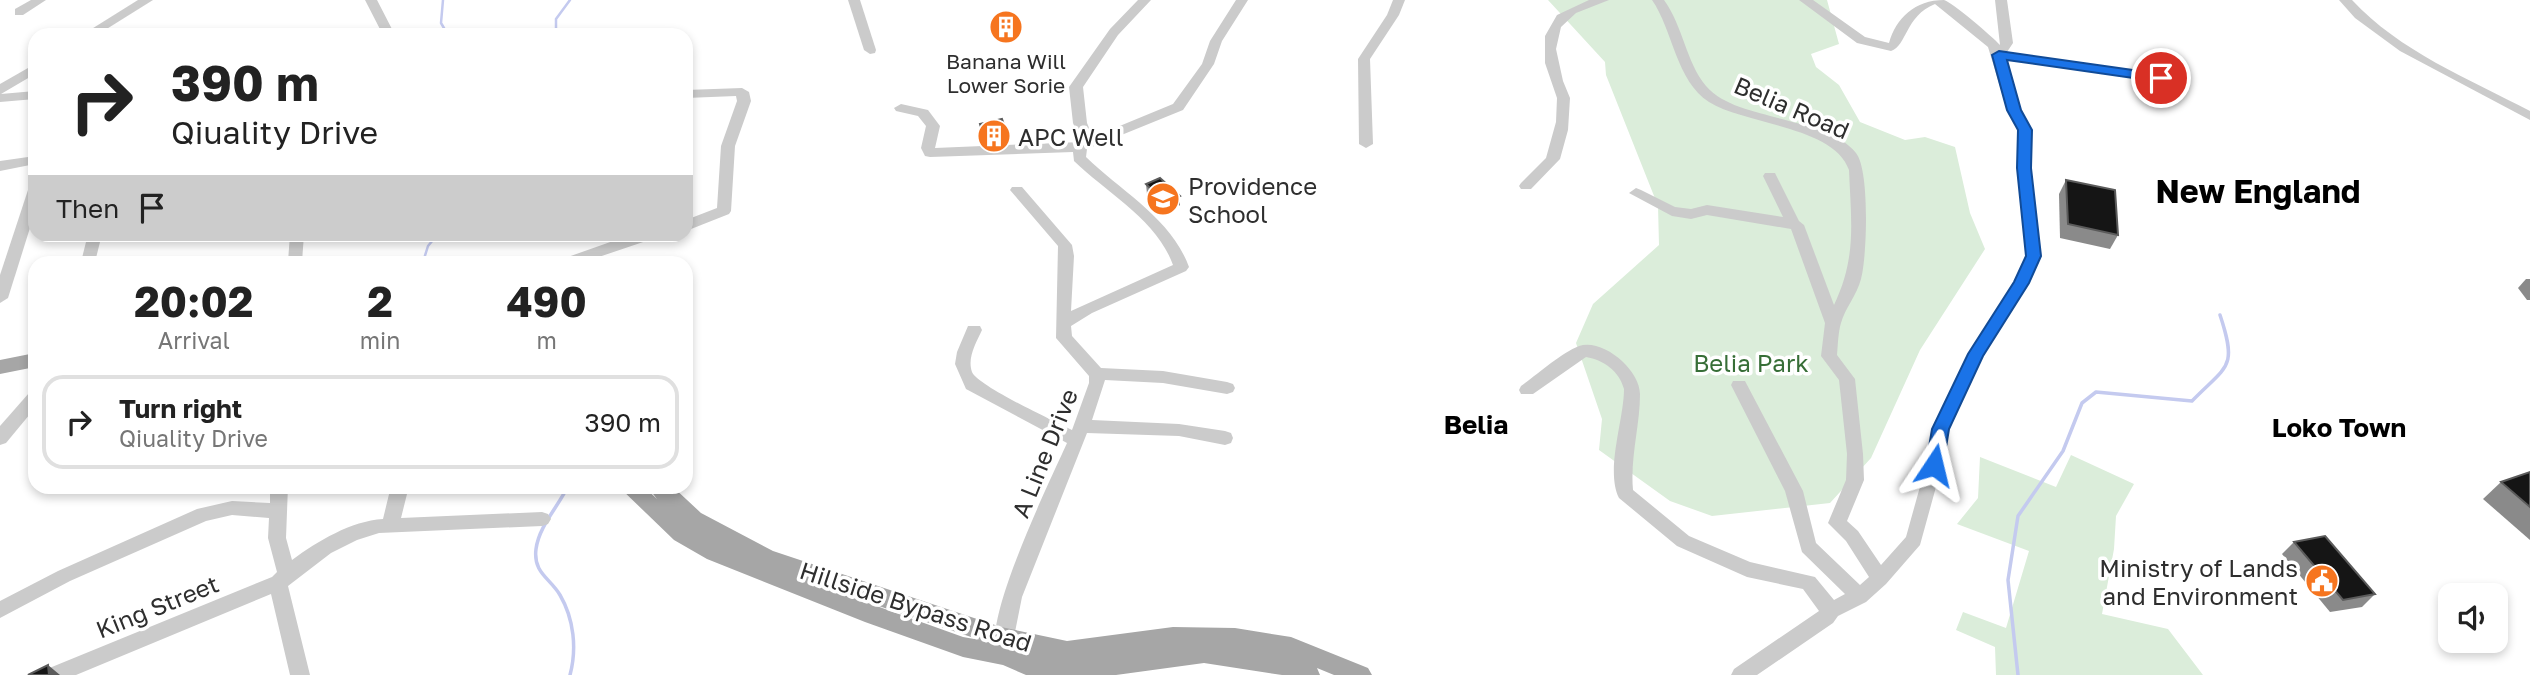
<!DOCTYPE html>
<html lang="en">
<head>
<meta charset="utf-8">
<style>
  body { margin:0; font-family:"Golos Text",sans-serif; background:#f2f2f2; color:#222; height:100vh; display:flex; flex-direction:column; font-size:26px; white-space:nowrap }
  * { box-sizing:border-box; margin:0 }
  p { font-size:23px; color:#767676 }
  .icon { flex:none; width:38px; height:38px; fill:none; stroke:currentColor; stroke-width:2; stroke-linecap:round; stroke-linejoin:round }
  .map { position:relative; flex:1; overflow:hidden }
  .panel { position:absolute; left:28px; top:256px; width:665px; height:238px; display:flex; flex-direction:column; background:#fff; border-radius:21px; box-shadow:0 4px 10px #0003 }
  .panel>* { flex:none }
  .top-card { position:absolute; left:28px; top:28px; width:665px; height:214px; border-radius:21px; box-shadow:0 4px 10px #0003; background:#fff; color:#222; overflow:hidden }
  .fabs { position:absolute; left:2438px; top:583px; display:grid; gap:14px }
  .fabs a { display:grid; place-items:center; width:70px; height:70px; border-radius:14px; background:#fff; box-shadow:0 4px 10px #0003; font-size:35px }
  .pin { position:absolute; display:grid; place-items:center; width:60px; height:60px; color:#fff; margin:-30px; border:4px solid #fff; border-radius:50%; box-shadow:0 2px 7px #0007 }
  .me { position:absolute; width:77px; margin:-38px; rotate:10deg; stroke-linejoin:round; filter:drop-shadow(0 0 5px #0008) }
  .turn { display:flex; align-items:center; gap:24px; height:147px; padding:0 28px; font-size:32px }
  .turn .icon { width:91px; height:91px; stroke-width:2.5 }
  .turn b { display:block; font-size:49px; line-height:60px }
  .then { display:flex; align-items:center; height:66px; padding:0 28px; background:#0003; gap:14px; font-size:26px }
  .eta { display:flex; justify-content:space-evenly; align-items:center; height:119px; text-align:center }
  .eta b { font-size:42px; font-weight:700; line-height:49px }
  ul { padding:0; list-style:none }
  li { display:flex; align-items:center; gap:21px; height:94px; margin:0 14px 10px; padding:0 14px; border:4px solid #e0e0e0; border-radius:21px }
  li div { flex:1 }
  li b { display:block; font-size:26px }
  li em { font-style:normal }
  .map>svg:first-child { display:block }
  .green { fill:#dbedda }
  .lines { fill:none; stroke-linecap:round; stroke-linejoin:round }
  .stream-far1 { stroke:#c4caef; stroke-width:2.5 }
  .stream { stroke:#c4caef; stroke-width:3.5 }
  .minor { fill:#cbcbcb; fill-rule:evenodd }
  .major { fill:#a6a6a6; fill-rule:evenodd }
  .wall { fill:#8a8a8a }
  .shaded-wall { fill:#5b5b5b }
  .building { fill:#151515; stroke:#5b5b5b; stroke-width:2 }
  .route { fill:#1a73e8; stroke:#114b97; stroke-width:2 }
  .labels { text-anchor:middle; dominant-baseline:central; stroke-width:7; stroke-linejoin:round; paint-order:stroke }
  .far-poi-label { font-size:21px; fill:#2e2e2e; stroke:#fff }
  .street-label { font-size:24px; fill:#2e2e2e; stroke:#fff }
  .poi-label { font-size:24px; fill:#2e2e2e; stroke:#fff; text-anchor:start }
  .park-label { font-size:24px; fill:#376e37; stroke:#fff }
  .neighbourhood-label { font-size:26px; font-weight:bold; fill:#000; stroke:#fff }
  .district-label { font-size:32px; font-weight:bold; fill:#000; stroke:#fff }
</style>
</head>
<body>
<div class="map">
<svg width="2530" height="675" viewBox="0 0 2530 675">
  <rect width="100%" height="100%" fill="#fff"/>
  <g class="green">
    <path d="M1548 0H1827L1839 44 1811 54 1816 67 1839 85 1860 122 1905 140 1925 137 1955 147 1970 213 1985 249 1920 350 1871 458 1830 503 1712 516 1670 501 1599 450 1602 419 1576 343 1593 304 1659 245 1658 206 1606 75 1605 62Z"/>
    <path d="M2071 455 2134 484 2116 516 2114 549 2102 614 2168 629 2203 675H1996L1995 647 1956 630 1963 612 2006 628 2029 551 1957 524 1978 498 1980 457 2056 487Z"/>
  </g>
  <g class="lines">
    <g class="stream-far1">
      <path d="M443 0 441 23 448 35"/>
      <path d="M556 35V19L570 0"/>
      <path d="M423 262 428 246 438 234"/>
    </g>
    <g class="stream">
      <path d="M568 486C558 507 539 526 536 549 533 573 550 578 560 595 574 619 577 649 570 675"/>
      <path d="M2018 675 2008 580 2018 516 2063 451 2082 403 2096 392 2192 401C2227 365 2238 369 2220 315"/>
    </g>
    <g class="minor">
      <path d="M31 0H46L23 15H15V9Z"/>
      <path d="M138 0H153L97 35H82Z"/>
      <path d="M365 0H377L394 33 451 31 457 35H383Z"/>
      <path d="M848 0H860L876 50 875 53 870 54 864 50Z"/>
      <path d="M1138 0H1151L1118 35 1083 87 1087 123 1093 137 1173 104 1202 64 1210 41 1236 0H1248L1222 41 1214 64 1183 110 1087 149 1086 157C1122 192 1171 218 1189 267L1186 271 1092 313 1071 326 1072 336 1101 368 1163 371 1227 382 1233 384 1235 388 1233 392 1227 394 1163 383 1105 380 1092 420 1179 424 1225 431 1231 433 1233 438 1231 443 1225 445 1179 436 1087 433 1022 597 1011 652 1004 654 997 652C982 620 1051 479 1067 443L966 389 955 364 957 352 968 326H980L982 330C976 343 967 358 972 372 978 386 1054 421 1072 430L1089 383V376L1056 338 1058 246 1010 190 1012 187H1022L1072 245 1074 256 1071 311 1173 265C1157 220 1107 193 1074 161L1073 152 930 157 925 156 921 148 926 126 918 116 896 111 894 108 901 104 928 110 940 126 935 148 1081 142 1073 123 1069 87 1110 29Z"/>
      <path d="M1393 0H1405L1399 15 1370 59 1373 144 1366 148 1359 144 1358 59 1387 15Z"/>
      <path d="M1589 0H1609L1576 13 1561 27 1556 49 1563 81 1570 98 1568 130 1560 159 1531 189H1521L1519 186 1521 183 1546 158 1556 122 1557 98 1545 63V36L1557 15Z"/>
      <path d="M1652 0H1664C1683 26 1686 62 1706 86 1725 108 1763 113 1789 121 1811 127 1841 134 1856 153 1870 170 1867 257 1861 279 1857 295 1845 308 1841 323 1838 333 1838 345 1837 355L1855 379 1863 454 1864 480 1847 521 1858 531 1881 565 1906 537 1931 447 1932 429 1968 354 2014 282 2027 256 2017 168 2018 130 2007 110 1988 47 1935 4C1905 16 1907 46 1891 51L1857 43 1799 0H1813L1865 37 1889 43C1896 18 1915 0 1944 0 1952 2 1993 37 2000 45L1995 0H2007L2013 43 2007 52 2161 74 2168 78 2161 82 2005 60 2021 110 2032 130 2031 168 2041 256 2029 283 1983 356 1948 429 1947 447 1920 545 1886 584 1866 602 1838 616 1833 623 1757 675H1731L1734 669 1819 611 1803 589 1747 577 1677 546 1619 498C1605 470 1624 420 1624 389 1619 371 1604 360 1586 357L1533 394H1521L1519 390 1521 386C1538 374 1561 353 1579 346 1603 338 1640 370 1640 394 1640 426 1630 457 1633 490L1689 536 1750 562 1815 577 1834 600 1845 594 1802 552 1785 491 1731 385 1733 381H1745L1803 491 1816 543 1860 585 1869 577 1846 541 1828 523 1846 480 1847 454 1839 380 1821 356 1825 323 1791 229 1707 215 1691 219 1672 216 1629 193 1636 188 1641 190 1675 207 1691 209 1707 205 1783 217 1763 176 1765 173H1775L1799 221 1804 225 1834 305C1857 257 1851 221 1849 170 1834 126 1746 125 1709 102 1676 81 1673 30 1652 0Z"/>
      <path d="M2339 0H2352C2399 51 2469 79 2530 111V120L2400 51 2355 18Z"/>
      <path d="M35 64V74L1 94 35 91V99L0 102V84Z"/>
      <path d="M742 88 749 92 751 101 735 146 731 211 729 214 686 231V220L717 208 721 146 737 101 736 96 686 98V90Z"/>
      <path d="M35 156V164L0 171V161Z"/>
      <path d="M35 185V212L8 298 0 303V275L28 190Z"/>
      <path d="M88 234H102L95 262H81Z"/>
      <path d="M290 234H304L302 262H288Z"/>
      <path d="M633 234H657L655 238 584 262H563L565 258Z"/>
      <path d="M35 391V408L6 443 0 445V426L29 393Z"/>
      <path d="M270 486H288L286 538 292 560C318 541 351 521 383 519L391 486H409L401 518 542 512 548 514 551 519 548 524 542 526 379 533 357 540 331 553 288 586 310 675H290L271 594 76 675H44L47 669 272 577 277 572 268 538 269 518 232 515 206 521 70 581 0 618V601L58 571 197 509 232 501 270 503Z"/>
    </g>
    <g class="major">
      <path d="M35 353V367L0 374V360Z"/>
      <path d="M618 486H643L657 499 647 486H672L701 513 773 551 1001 627 1067 641 1173 627 1235 628 1291 637 1368 668 1372 675H1334L1317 668 1320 675H1282L1204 663 1116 675H1026L1003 665 963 657 865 622 707 559 674 540ZM846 595 980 640 963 637Z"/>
    </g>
  </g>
  <g class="wall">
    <path d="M2066 180 2118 235 2110 249 2060 238 2059 194Z"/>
    <path d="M1146 184 1180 205 1166 212 1147 194Z"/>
    <path d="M2526 279H2530V300H2527L2518 288Z"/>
    <path d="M2530 472V540L2483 499 2501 482Z"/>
    <path d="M2294 542 2375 594 2362 607 2330 612 2282 554Z"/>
  </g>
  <g class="shaded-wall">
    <path d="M1006 130 1007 139 985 143 983 134Z"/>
    <path d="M1180 196V205L1166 212 1165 203Z"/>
    <path d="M48 665 60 675H49Z"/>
  </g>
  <g class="building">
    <path d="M1002 119 1006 130 983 134 980 124Z"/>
    <path d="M1160 178 1180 196 1165 203 1146 184Z"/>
    <path d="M2066 180 2115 190 2118 235 2068 224Z"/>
    <path d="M2530 472V507L2501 482Z"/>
    <path d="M2325 536 2375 594 2343 600 2294 542Z"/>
    <path d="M48 665 49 675H28Z"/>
  </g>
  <path class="route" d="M1999 51 2161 74 2168 78 2161 82 2007 60 2021 110 2032 130 2031 168 2041 256 2029 283 1983 356 1949 429 1943 465 1934 472 1926 465 1932 429 1968 354 2014 282 2026 256 2017 168 2018 130 2007 110 1992 55Z"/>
  <defs>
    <symbol id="building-disc" viewBox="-11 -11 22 22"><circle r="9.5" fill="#f6751f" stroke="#fff"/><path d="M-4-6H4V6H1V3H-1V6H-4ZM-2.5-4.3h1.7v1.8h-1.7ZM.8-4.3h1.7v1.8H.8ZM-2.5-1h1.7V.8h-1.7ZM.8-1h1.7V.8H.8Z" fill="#fff"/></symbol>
    <symbol id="school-disc" viewBox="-11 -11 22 22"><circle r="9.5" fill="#f6751f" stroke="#fff"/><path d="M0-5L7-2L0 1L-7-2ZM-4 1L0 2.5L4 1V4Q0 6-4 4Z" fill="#fff"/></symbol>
    <symbol id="civic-disc" viewBox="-11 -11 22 22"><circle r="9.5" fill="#f6751f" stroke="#fff"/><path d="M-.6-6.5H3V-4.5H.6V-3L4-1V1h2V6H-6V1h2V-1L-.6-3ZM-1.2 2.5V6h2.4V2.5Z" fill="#fff"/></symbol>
  </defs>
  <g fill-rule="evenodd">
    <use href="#building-disc" x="987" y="8" width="38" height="38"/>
    <use href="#building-disc" x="975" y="117" width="38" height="38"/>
    <use href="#school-disc" x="1144" y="180" width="38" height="38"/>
    <use href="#civic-disc" x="2303" y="562" width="38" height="38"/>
  </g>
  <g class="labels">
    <g class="far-poi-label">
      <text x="1006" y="61">Banana Will<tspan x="1006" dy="24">Lower Sorie</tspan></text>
    </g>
    <g class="street-label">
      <text transform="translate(1792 107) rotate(23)">Belia Road</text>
      <text transform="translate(1044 453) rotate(-68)">A Line Drive</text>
      <text transform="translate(157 606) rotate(-22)">King Street</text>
      <text transform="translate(916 606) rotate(18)">Hillside Bypass Road</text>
    </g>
    <g class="poi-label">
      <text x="1018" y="136">APC Well</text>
      <text x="1188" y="185">Providence<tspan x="1188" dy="28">School</tspan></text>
      <text x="2298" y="567" text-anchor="end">Ministry of Lands<tspan x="2298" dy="28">and Environment</tspan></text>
    </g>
    <g class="park-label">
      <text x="1751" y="362">Belia Park</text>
    </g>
    <g class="neighbourhood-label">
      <text x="1476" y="424">Belia</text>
      <text x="2339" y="427">Loko Town</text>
    </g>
    <g class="district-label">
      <text x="2258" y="191">New England</text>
    </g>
  </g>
</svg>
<div class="fabs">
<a><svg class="icon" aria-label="sound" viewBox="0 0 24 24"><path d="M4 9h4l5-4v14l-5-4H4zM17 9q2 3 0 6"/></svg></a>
</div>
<div class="pin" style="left:2161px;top:78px;background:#d93025"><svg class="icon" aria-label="arrive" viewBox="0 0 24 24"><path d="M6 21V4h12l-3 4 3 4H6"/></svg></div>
<svg class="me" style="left:1934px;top:465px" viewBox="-20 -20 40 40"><path d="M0-17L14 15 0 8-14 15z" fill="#1a73e8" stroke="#fff" stroke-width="4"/></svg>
<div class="top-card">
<div class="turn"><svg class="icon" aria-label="right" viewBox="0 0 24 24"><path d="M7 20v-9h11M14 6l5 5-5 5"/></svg><div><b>390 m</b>Qiuality Drive</div></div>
<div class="then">Then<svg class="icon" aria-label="arrive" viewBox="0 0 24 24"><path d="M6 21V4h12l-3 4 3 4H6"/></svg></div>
</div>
<section class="panel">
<div class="eta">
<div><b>20:02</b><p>Arrival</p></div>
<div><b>2</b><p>min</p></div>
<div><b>490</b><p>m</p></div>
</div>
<ul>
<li><svg class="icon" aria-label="right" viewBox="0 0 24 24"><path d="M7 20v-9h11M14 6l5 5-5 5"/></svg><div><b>Turn right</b><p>Qiuality Drive</p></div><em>390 m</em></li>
</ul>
</section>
</div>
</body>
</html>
